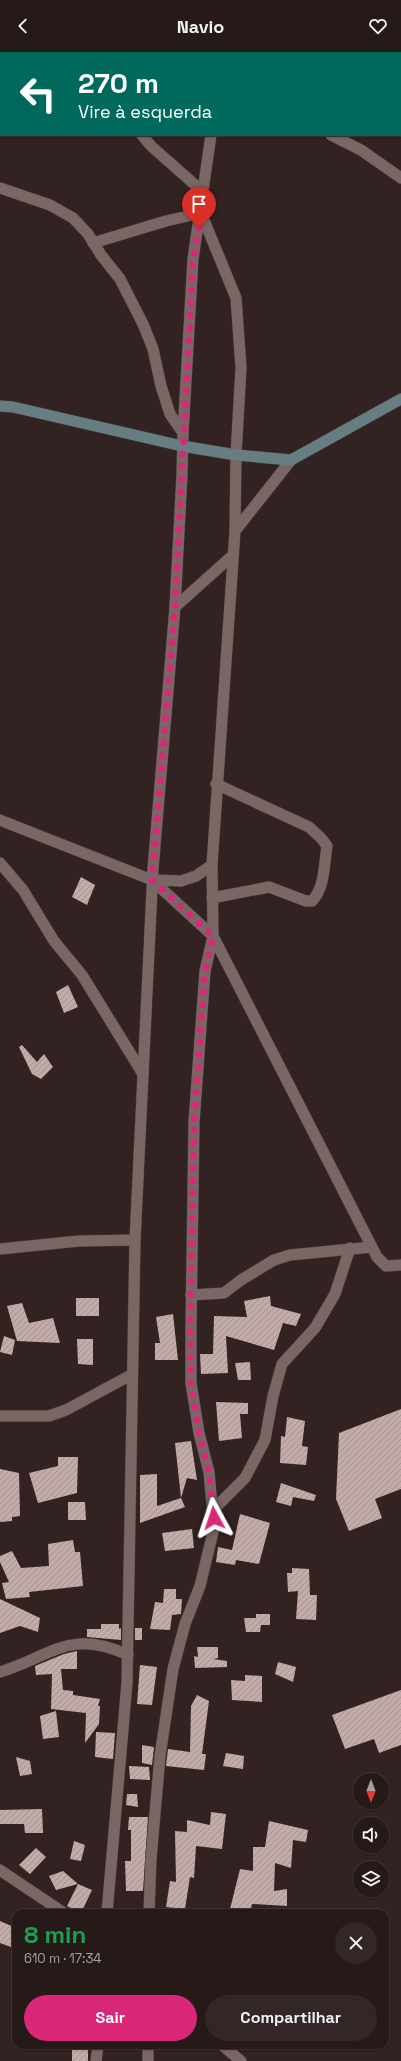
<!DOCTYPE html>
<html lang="pt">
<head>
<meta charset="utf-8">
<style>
  body { margin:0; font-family:"Space Grotesk",sans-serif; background:#322726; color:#f1f3f6; height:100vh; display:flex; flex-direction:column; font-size:15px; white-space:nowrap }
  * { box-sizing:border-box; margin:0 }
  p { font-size:13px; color:#a4a1a2 }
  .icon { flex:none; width:22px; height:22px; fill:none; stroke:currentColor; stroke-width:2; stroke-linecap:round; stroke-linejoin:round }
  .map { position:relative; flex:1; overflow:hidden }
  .drawer { position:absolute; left:12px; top:1857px; width:377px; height:140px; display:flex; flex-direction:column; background:#261a19; border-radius:12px; box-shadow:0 1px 3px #0004,0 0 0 1px #423838 }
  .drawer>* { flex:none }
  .guide { position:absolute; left:0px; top:0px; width:401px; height:84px; box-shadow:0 1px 3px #0004,0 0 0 1px #423838; background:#00695c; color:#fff; overflow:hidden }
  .needle { width:26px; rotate:180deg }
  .buttons { position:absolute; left:353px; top:1721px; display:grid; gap:8px }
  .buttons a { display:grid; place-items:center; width:36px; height:36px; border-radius:50%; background:#261a19; box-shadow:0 1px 3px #0004,0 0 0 1px #423838; font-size:20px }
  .pin { position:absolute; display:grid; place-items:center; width:34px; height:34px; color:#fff; margin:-41px -17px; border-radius:50% 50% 50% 0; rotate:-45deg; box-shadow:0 0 4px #0007 }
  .pin .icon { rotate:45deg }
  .me { position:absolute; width:44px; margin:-22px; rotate:355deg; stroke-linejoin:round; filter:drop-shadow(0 0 3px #0008) }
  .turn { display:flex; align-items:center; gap:14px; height:84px; padding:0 12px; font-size:18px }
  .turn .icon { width:52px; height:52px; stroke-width:2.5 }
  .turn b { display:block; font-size:28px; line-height:34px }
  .round { display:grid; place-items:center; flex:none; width:42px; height:42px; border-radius:21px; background:#322726 }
  .headline { display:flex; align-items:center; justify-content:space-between; height:68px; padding:0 12px }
  h1 { font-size:24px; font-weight:700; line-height:30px; color:#1e9e55 }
  .primary-button { display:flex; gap:8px; margin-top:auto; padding:8px 12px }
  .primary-button a { flex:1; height:46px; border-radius:24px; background:#db2777; color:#fff; font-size:16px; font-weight:700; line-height:46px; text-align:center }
  .primary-button a+a { background:#322726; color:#f1f3f6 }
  header { display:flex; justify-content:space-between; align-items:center; height:52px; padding:0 12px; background:#261a19; font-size:18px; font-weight:700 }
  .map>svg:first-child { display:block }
  .building { fill:url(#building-hatch) }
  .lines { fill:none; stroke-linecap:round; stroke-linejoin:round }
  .minor-casing { stroke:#4b3e3d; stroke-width:12 }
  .secondary-casing { stroke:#4b3e3d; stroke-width:12 }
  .minor { stroke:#796665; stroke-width:11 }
  .secondary { stroke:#667e82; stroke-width:11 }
  .route { stroke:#db2777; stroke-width:7; stroke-dasharray:0 12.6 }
</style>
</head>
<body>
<header><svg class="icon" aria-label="back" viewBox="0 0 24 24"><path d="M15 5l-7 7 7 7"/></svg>Navio<svg class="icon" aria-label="heart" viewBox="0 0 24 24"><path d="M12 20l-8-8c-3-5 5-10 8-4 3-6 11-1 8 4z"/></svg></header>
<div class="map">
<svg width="401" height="2009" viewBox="0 0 401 2009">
  <defs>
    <pattern id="building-hatch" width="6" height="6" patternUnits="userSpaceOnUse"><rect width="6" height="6" fill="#c1acaa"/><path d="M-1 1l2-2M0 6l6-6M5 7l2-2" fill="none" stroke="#a29290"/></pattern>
  </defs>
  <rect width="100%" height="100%" fill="#322221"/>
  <g class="building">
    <path d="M81 825 95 833 87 853 72 845Z"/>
    <path d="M68 933 78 955 64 961 56 940Z"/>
    <path d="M22 993 37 1010 44 1002 53 1015 41 1027 32 1022 19 995Z"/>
    <path d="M270 1244 271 1254 301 1262 296 1274 283 1271 274 1298 226 1284 228 1321 201 1322 200 1302H213L214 1264 247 1265 244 1249Z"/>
    <rect x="76" y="1246" width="23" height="18"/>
    <path d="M22 1251 29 1271 53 1266 60 1291 17 1289 7 1254Z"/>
    <path d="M173 1262 178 1308H155V1291H160L156 1265Z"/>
    <path d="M4 1284 15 1288 12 1303 0 1300Z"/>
    <path d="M77 1287H93V1313L78 1312Z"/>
    <path d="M250 1310 251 1328H238L235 1311Z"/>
    <path d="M216 1350 248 1351V1362H240L242 1386 219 1389Z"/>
    <path d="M401 1357V1437L375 1447 382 1466 349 1479 336 1447 339 1381Z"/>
    <path d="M287 1365 305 1369 302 1394 308 1395 306 1413 280 1411 281 1384 285 1385Z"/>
    <path d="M191 1389 197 1428 187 1426 181 1446 185 1455 140 1471V1423L157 1422V1454L181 1446 175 1391Z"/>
    <path d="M58 1405H78L77 1441 38 1451 29 1421 58 1414Z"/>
    <path d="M0 1417 19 1421 20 1464 12 1465V1469L0 1470Z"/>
    <path d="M281 1431 316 1443 314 1449 293 1445 291 1454 276 1450Z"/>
    <path d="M68 1450H85L86 1468H68Z"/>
    <path d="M240 1462 270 1471 259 1512 236 1508 235 1513 216 1510 218 1495 232 1498Z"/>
    <path d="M192 1477 194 1496 165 1499 162 1481Z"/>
    <path d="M73 1488 75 1500H80L83 1534 29 1540 30 1545 6 1547 2 1531 9 1530 0 1510V1504L12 1499 21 1516 49 1514 48 1492Z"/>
    <path d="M292 1516 309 1517 310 1543H317L316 1568 296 1567 298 1539 288 1540 287 1521H292Z"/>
    <path d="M164 1537H176V1547H182L181 1562 172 1563 170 1578 150 1577 155 1550 163 1551Z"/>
    <path d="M0 1547 40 1566 38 1580 20 1574 0 1581Z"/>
    <path d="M256 1562H270V1573H261L260 1580H246L244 1566H256Z"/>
    <path d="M101 1572H119V1577L121 1576V1588L87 1585V1577H101Z"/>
    <rect x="135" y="1576" width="7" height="12"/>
    <path d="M197 1595H218V1606L213 1607 227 1609V1615L195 1616 194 1604 198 1605Z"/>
    <path d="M77 1599V1617H61L63 1638 73 1639V1643L100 1647 98 1654H100L99 1672 85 1691 86 1661 51 1657 52 1622 36 1623 35 1614 64 1602Z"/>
    <path d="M278 1610 296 1615 293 1630 275 1622Z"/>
    <path d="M140 1613 157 1615 152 1653 137 1652Z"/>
    <path d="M245 1623 262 1624V1650L232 1648 231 1628 245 1629Z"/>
    <path d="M401 1638V1693L379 1701 374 1687 345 1697 332 1663Z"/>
    <path d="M197 1643 209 1649 202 1702H206L204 1718 166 1714 168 1697 190 1700 191 1654Z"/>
    <path d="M56 1659 59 1685 43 1687 40 1664Z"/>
    <path d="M96 1680 115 1681 113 1707 95 1705Z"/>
    <path d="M142 1693 154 1695 152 1713 142 1711Z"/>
    <path d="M226 1701 244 1704 243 1717 223 1714Z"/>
    <path d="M16 1705 30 1709 32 1722 20 1724Z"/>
    <path d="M129 1714 149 1715 150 1728 130 1727Z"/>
    <path d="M127 1742H137L138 1755 126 1753Z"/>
    <path d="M42 1757 43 1781H25L24 1772H0V1758Z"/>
    <path d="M211 1760 226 1762 222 1797 196 1794 194 1826 190 1825 185 1857 166 1855 170 1829 176 1830 175 1779 187 1780V1768L210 1773Z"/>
    <path d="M129 1765H148L143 1839H126L125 1809H131V1778H128Z"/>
    <path d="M269 1769 308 1778 306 1790 293 1788 291 1816 275 1811 274 1839 287 1837V1854L252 1852 250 1861 230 1857 240 1817 253 1819V1795H265Z"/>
    <path d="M74 1789 85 1793 81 1809 70 1807Z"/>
    <path d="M36 1796 46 1805 30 1822 19 1813Z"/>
    <path d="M63 1819 78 1832 56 1838 49 1824Z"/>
    <path d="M78 1832 92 1838 81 1861 67 1854Z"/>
    <path d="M0 1869 16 1876V1897L0 1891Z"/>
    <rect x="72" y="1993" width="16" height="16"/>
  </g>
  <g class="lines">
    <defs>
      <g id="minor">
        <path d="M75 0 76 1"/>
        <path d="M217 0V1"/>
        <path d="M142 83 151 94 202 139"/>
        <path d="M331 83 361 98 401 126"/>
        <path d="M0 136 50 153 73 166 88 182 101 203 120 227 143 272 153 297 161 334 170 362 183 381"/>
        <path d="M93 191 166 169 201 161 236 246 241 316 236 403 235 479"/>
        <path d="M291 408 235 479 212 813 213 884 377 1205 386 1214 401 1213"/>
        <path d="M175 555 233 503"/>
        <path d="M0 768 152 828 181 829 196 824 212 813"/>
        <path d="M0 811 23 838 54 889 82 923 143 1022"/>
        <path d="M212 846 269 835 306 849H312C325 836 324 812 327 794L321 786 309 775 216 732"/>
        <path d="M0 1197 79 1189 135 1188"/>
        <path d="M191 1243 224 1241 241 1228 274 1208 290 1203 372 1195"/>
        <path d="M0 1364H49L66 1358 131 1323"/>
        <path d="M214 1457 245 1426 265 1388 273 1344 282 1312 315 1276 335 1242 350 1196"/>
        <path d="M0 1620C52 1604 70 1576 128 1603"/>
        <path d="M0 1818 64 1861"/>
        <path d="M107 1861 127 1631 135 1188 153 817 175 555 182 423 183 381 193 207 211 83"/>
        <path d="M149 1861 151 1807 160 1704 173 1617 185 1572 200 1534 214 1476 209 1420 199 1381 191 1331V1276L194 1070 205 919 213 884 152 828"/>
        <path d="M222 1993 241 2009"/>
        <path d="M96 2009 98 1993"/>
        <path d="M148 2009V1993"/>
      </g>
      <path id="secondary" d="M0 354 13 355 182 394 236 403 291 408 401 347"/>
    </defs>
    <use href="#minor" class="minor-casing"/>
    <use href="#secondary" class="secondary-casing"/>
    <use href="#minor" class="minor"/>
    <use href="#secondary" class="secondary"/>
  </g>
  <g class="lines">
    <path class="route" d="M199 176 193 207 175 555 152 828 213 884 205 918 194 1070 190 1276 191 1331 199 1381 209 1420 214 1466"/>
  </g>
</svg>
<div class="buttons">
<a><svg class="needle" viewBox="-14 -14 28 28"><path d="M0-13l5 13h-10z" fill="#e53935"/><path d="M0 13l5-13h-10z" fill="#a4a1a2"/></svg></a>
<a><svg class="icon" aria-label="sound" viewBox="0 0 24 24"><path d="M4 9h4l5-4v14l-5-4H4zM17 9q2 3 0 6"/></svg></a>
<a><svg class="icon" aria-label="layers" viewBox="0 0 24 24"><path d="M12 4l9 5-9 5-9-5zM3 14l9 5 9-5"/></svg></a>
</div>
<div class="pin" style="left:199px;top:176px;background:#d93025"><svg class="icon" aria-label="arrive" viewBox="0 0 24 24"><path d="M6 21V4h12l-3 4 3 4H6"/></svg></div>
<svg class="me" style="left:214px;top:1466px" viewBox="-20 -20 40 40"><path d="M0-17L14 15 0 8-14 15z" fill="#db2777" stroke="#fff" stroke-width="4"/></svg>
<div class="guide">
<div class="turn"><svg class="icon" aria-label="left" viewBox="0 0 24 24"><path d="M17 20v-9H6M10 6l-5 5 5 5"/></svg><div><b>270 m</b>Vire à esquerda</div></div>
</div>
<section class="drawer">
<div class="headline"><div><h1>8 min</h1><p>610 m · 17:34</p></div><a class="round"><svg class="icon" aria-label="close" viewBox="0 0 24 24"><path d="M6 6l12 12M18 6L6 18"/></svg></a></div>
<div class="primary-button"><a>Sair</a><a>Compartilhar</a></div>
</section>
</div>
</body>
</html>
